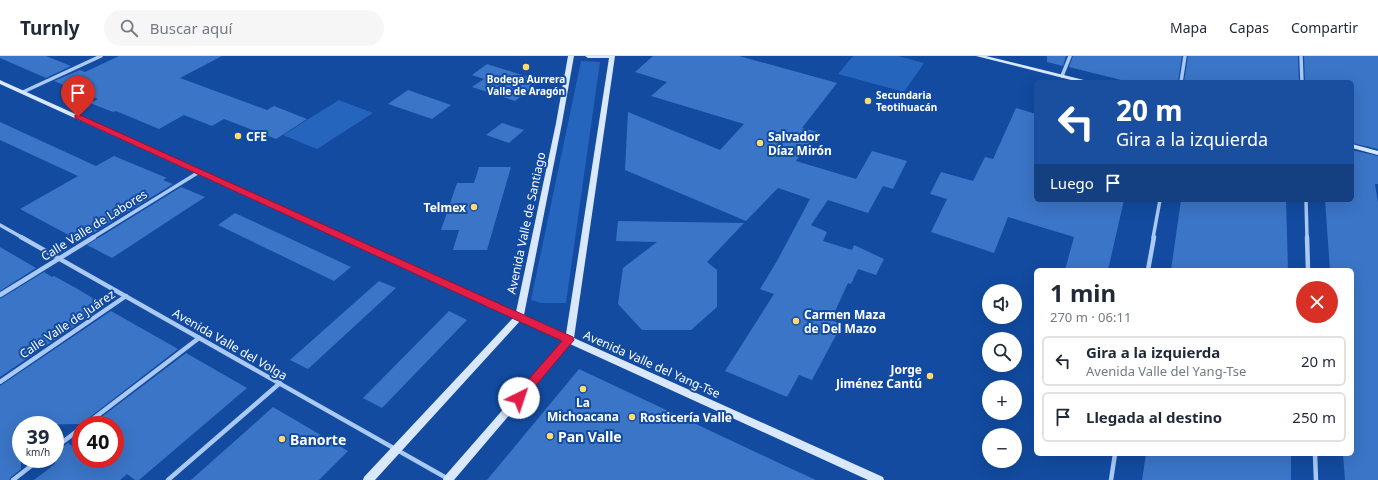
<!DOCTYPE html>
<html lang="es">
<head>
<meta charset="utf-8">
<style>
  body { margin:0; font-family:"Noto Sans",sans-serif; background:#f6f6f7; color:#1f2937; height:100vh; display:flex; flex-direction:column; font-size:15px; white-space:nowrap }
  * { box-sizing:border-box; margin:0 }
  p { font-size:13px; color:#747a83 }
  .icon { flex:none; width:22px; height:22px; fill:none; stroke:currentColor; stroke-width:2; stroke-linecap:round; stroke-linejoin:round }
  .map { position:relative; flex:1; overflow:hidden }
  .sheet { position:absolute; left:1034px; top:212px; width:320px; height:188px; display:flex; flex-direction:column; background:#fff; border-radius:6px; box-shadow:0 4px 16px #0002 }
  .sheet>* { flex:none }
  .guide { position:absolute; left:1034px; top:24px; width:320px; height:122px; border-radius:6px; box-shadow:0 4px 16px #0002; background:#1a4fa0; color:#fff; overflow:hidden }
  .buttons { position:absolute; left:982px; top:228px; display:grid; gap:8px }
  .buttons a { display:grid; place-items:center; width:40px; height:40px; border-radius:50%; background:#fff; box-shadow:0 4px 16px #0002; font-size:20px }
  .speed { position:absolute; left:12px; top:360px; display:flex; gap:8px; font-size:20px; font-weight:700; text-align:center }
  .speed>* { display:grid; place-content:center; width:52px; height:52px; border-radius:50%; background:#fff; box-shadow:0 4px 16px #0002; line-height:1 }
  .speed small { font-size:10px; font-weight:400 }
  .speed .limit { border:6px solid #d22; background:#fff; color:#111 }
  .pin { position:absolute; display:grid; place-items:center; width:34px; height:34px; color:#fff; margin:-41px -17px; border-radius:50% 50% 50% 0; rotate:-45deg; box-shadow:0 0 4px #0007 }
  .pin .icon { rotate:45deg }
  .me { position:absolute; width:44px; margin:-22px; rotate:41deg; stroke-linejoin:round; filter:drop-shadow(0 0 3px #0008) }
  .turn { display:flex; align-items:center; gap:14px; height:84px; padding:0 16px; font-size:18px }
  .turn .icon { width:52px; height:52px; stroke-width:2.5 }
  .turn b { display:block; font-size:28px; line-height:34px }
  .then { display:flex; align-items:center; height:38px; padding:0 16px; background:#0003; gap:8px; font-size:15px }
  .round { display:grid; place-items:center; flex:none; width:42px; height:42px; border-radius:21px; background:#f6f6f7 }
  .head { display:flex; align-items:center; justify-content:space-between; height:68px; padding:0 16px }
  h1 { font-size:24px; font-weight:700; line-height:30px }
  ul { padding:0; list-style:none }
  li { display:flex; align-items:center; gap:12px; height:50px; margin:0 8px 6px; padding:0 8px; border:2px solid #e0e1e3; border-radius:6px }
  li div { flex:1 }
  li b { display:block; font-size:15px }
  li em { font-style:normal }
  header { display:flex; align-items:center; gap:24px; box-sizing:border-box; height:56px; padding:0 20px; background:#fff; border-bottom:1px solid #e0e1e3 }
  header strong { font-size:19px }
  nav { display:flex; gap:22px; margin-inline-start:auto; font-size:14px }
  .search { width:280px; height:36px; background:#f6f6f7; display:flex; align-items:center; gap:10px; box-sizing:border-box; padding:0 14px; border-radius:22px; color:#747a83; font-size:15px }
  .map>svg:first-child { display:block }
  .green { fill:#2565be }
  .building { fill:#3b75c7 }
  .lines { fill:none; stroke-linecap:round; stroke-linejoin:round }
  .street-far1 { stroke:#aac9f5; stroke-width:3.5 }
  .street { stroke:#aac9f5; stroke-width:4.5 }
  .secondary { fill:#dae8fd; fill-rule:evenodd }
  .route { fill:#e11d48; stroke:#92132f }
  .poi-dot { fill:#ffda6e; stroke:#124ba0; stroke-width:1.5 }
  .labels { text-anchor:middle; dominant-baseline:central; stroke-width:4; stroke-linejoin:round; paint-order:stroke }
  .far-poi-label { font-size:10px; font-weight:bold; fill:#fff; stroke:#124ba0 }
  .poi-label { font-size:12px; font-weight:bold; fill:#fff; stroke:#124ba0; text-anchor:start }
  .street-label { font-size:12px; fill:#fff; stroke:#124ba0 }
  .near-poi-label { font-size:14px; font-weight:bold; fill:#fff; stroke:#124ba0; text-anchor:start }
</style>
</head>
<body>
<header>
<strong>Turnly</strong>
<div class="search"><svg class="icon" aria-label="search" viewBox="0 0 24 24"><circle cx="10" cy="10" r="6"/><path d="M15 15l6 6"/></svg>Buscar aquí</div>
<nav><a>Mapa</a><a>Capas</a><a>Compartir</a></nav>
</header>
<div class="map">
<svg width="1378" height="424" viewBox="0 0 1378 424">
  <rect width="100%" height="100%" fill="#124ba0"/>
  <g class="green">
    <path d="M853 0H898L924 7 904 36 838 18Z"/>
    <path d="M581 5 600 6 566 247H541L531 244Z"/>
    <path d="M339 44 373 57 317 93 283 79Z"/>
  </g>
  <g class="building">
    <path d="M0 0H46L71 10 46 22 0 2Z"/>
    <path d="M119 0H222L180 22 267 54 274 50 307 63 276 83 224 63 212 70 184 59 159 73 116 55 113 56 90 47 98 43 54 25 80 14 85 16Z"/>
    <path d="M653 0H739L837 27 802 72 818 76 796 105 856 123 872 95 907 105 893 133 883 130 868 157 828 144 811 169 827 176 823 185 852 194 854 189 884 203 876 219 858 213 851 228 848 227 831 264 842 268 812 324 799 319 787 341 725 315 774 238 760 233 777 205 810 143 778 132 746 165 625 114 628 56 720 94 744 68 651 40 667 26 635 16Z"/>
    <path d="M1047 0H1066L1063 10 1047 6Z"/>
    <path d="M1073 0H1182L1178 26H1129L1069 11Z"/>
    <path d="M1188 0H1298L1299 26H1184Z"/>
    <path d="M1304 0H1378V93L1352 87V26H1305Z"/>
    <path d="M487 8 541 25 515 45 472 31 484 23 472 19Z"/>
    <path d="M408 34 451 49 432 63 388 48Z"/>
    <path d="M1016 52 1036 58V144H1124L1108 214H1065L1074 181 1008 161 994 197 931 176 947 143 930 138 941 116 973 125 985 101 993 103Z"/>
    <path d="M0 66 96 110 114 100 167 122 163 124 173 128 80 185 20 153 78 120 0 84Z"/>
    <path d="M502 67 524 74 509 87 486 79Z"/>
    <path d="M1352 94 1378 100V128H1375L1378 147V424H1345L1343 398H1352V214H1330L1325 144H1352Z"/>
    <path d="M479 111H511L487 194H453L459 174H441L457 127H474Z"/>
    <path d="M181 131 205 141 112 202 87 189Z"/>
    <path d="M1181 144H1286L1288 214H1171Z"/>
    <path d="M235 157 351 211 334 225 218 169Z"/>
    <path d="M618 165 744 167 707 206 717 214V251L691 274H642L618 248 623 212 657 186 616 185Z"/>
    <path d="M0 191 36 212 0 235Z"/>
    <path d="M44 216 52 221 54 220 76 232 99 246 97 247 103 251 0 321V243Z"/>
    <path d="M379 225 396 232 308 313 290 304Z"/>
    <path d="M111 255 178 293 81 368 21 369V413L11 421 9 424H0V330Z"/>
    <path d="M449 255 467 264 382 352 363 342Z"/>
    <path d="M186 297 247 332 139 424H135L127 418 120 424H34L55 408V396L68 387 81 396V403H115V369H91Z"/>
    <path d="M579 313 781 408 816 424H487Z"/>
    <path d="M273 351 348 395 319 424H191Z"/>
    <path d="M1146 398H1291V424H1142Z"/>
  </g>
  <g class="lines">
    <g class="street-far1">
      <path d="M1301 0 1302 26"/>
      <path d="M1062 20 1070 0"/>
      <path d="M1181 26 1185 0"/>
      <path d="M23 36 101 0"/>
      <path d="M1306 144 1307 182"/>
      <path d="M0 169 23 182"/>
      <path d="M92 182 199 116"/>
      <path d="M1153 182 1160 144"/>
    </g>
    <g class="street">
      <path d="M21 181 450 424"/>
      <path d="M1307 181 1308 214"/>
      <path d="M1148 214 1154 181"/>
      <path d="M0 239 94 181"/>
      <path d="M0 326 126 240"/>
      <path d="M85 369 199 282"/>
      <path d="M55 392 81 372"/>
      <path d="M1315 398 1316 424"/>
      <path d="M13 424 40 403"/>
      <path d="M168 424 280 327"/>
      <path d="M1111 424 1115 398"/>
    </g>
    <g class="secondary">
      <path d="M568 0H574L562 67 524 259 566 278 609 2H588L585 0H615L574 282 883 421 884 424H868L570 288 454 424H443L444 421 563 285 520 265 375 424H363L364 421 513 262 0 28V24L2 25 516 256 556 67Z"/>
      <path d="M976 0H986L1088 25 1089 26H1079Z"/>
      <path d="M1352 88 1378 95V99L1352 92Z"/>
    </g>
  </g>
  <path class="route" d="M75 59H80L573 281 574 284 523 345 519 346 515 345 514 342 515 339 562 285 75 62Z"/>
  <g class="poi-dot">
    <circle cx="526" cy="11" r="4"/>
    <circle cx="868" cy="45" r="4"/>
    <circle cx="238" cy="80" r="4"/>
    <circle cx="760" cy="87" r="4"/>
    <circle cx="474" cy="151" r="4"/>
    <circle cx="796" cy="265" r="4"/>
    <circle cx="930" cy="320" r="4"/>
    <circle cx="583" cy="333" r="4"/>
    <circle cx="632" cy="361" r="4"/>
    <circle cx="550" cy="380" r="4"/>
    <circle cx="282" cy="383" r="4"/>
  </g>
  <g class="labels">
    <g class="far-poi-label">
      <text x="526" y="23">Bodega Aurrera<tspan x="526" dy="12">Valle de Aragón</tspan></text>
      <text x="876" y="39" text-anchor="start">Secundaria<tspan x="876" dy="12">Teotihuacán</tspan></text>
    </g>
    <g class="poi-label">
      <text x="246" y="80">CFE</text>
      <text x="768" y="80">Salvador<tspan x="768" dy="14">Díaz Mirón</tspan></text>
      <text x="466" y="151" text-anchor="end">Telmex</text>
      <text x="804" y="258">Carmen Maza<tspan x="804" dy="14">de Del Mazo</tspan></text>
      <text x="922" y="313" text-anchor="end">Jorge<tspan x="922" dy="14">Jiménez Cantú</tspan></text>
      <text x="583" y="346" text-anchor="middle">La<tspan x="583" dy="14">Michoacana</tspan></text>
      <text x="640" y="361">Rosticería Valle</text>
    </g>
    <g class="street-label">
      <text transform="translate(526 167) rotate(-78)">Avenida Valle de Santiago</text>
      <text transform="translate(94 169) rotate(-32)">Calle Valle de Labores</text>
      <text transform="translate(67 268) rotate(-34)">Calle Valle de Juárez</text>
      <text transform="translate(230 288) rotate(30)">Avenida Valle del Volga</text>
      <text transform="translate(652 308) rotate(24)">Avenida Valle del Yang-Tse</text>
    </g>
    <g class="near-poi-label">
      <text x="558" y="380">Pan Valle</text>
      <text x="290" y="383">Banorte</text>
    </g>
  </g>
</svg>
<div class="buttons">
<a><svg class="icon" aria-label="sound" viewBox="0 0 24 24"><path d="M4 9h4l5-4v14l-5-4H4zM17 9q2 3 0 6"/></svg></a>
<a><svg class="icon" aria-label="search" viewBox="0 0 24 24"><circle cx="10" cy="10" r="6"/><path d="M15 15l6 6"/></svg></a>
<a>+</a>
<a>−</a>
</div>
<div class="speed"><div>39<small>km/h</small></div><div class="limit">40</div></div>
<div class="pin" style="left:78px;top:61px;background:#d93025"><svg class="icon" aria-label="arrive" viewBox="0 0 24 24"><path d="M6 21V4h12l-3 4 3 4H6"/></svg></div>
<svg class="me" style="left:519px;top:342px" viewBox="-20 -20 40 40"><circle r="19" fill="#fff"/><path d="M0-13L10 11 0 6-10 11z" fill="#e11d48"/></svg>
<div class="guide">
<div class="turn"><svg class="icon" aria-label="left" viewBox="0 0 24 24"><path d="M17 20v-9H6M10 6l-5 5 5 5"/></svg><div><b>20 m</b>Gira a la izquierda</div></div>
<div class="then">Luego<svg class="icon" aria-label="arrive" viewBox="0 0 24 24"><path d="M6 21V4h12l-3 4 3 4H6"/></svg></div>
</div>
<section class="sheet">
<div class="head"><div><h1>1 min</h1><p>270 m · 06:11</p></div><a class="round" style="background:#d93025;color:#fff"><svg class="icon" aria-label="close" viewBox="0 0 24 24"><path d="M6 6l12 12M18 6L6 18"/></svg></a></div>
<ul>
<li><svg class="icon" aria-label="left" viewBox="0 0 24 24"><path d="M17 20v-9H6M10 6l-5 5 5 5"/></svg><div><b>Gira a la izquierda</b><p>Avenida Valle del Yang-Tse</p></div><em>20 m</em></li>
<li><svg class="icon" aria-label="arrive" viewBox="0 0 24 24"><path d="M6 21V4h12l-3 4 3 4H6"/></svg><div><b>Llegada al destino</b></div><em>250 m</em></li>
</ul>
</section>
</div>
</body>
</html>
